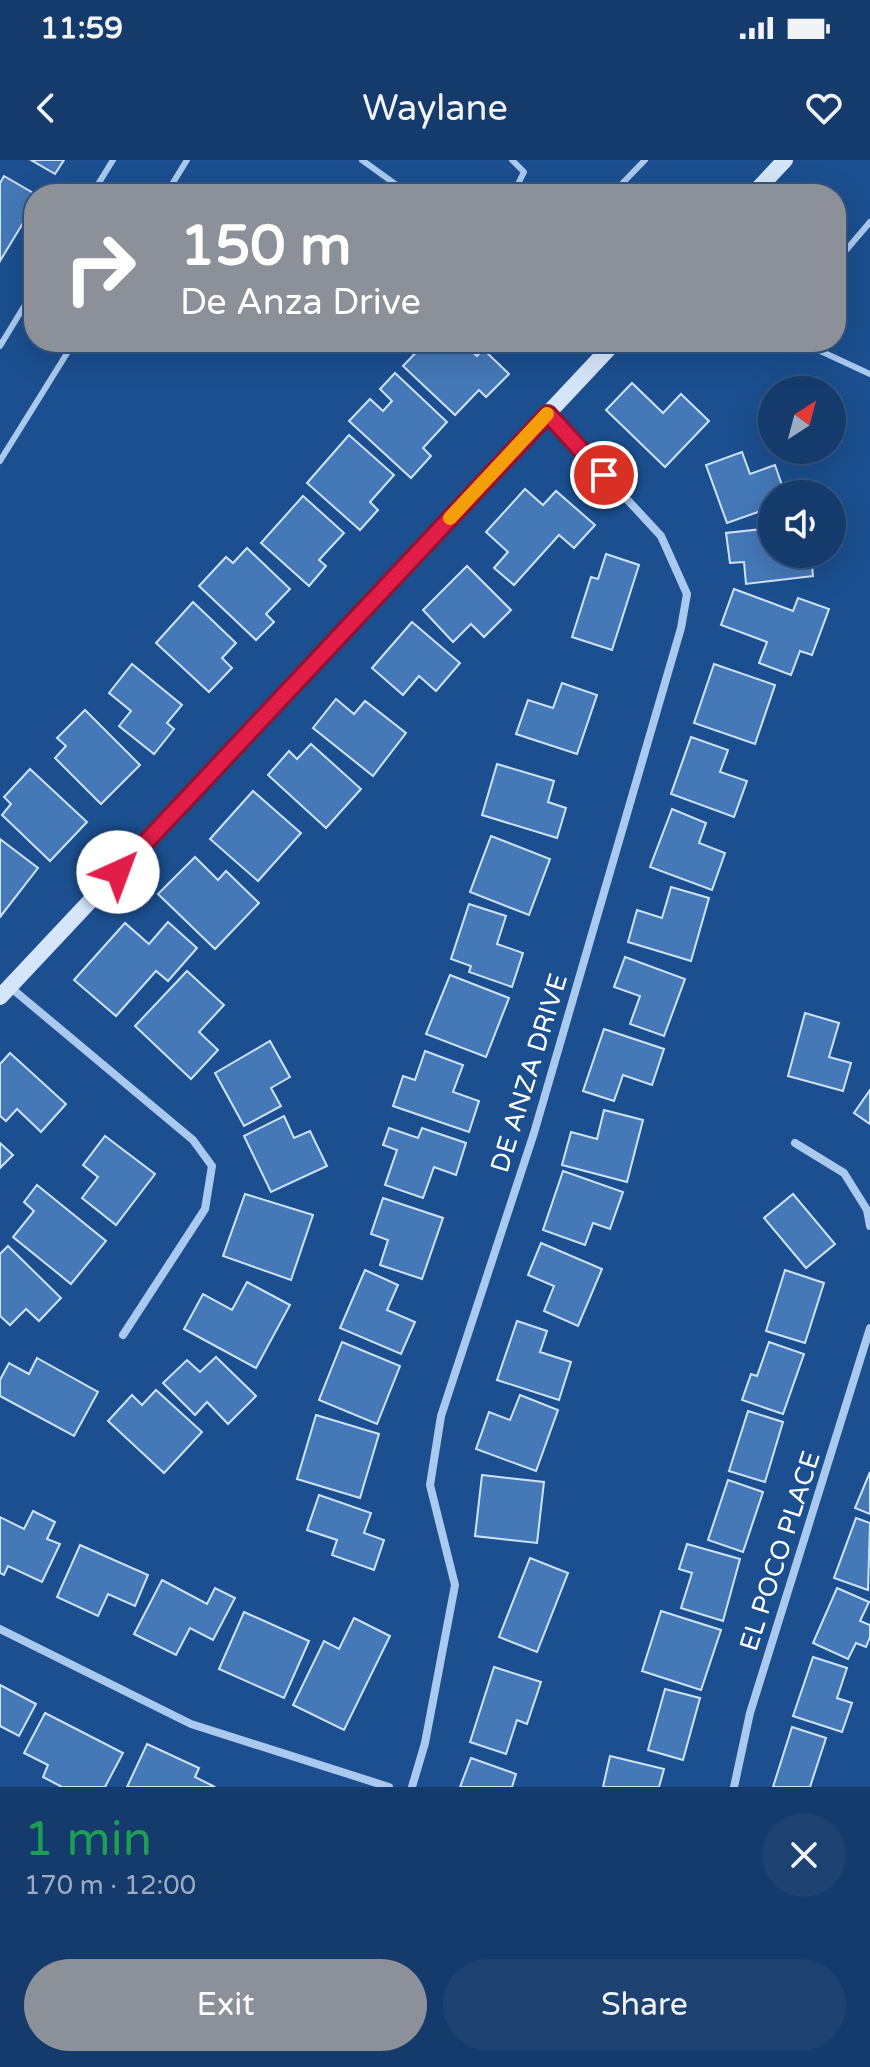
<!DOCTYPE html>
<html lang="en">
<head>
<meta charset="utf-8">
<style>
  body { margin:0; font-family:"Varela Round",sans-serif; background:#1d4271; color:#f1f3f6; height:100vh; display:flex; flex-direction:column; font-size:30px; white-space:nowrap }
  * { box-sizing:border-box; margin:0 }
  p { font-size:26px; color:#9dadc1 }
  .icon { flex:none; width:44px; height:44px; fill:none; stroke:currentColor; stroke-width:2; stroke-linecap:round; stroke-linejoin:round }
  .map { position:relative; height:1627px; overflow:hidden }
  .details { display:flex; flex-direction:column; background:#143b6b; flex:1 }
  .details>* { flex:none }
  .top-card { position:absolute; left:24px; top:24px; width:822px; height:168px; border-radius:32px; box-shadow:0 8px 32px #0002,0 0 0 2px #33557e; background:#8c9099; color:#fff; overflow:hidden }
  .needle { width:52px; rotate:36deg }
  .fabs { position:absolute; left:758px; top:216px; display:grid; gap:16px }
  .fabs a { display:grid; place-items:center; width:88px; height:88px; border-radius:50%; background:#143b6b; box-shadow:0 8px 32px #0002,0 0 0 2px #33557e; font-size:40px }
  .pin { position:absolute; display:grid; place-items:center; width:68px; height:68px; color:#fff; margin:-34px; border:4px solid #fff; border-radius:50%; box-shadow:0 2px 8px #0007 }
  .me { position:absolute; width:88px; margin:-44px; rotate:43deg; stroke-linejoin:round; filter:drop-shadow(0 0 6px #0008) }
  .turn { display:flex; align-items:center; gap:28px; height:168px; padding:0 24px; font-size:36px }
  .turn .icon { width:104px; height:104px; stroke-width:2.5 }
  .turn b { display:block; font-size:56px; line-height:68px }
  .round { display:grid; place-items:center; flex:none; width:84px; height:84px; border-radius:42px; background:#1d4271 }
  .summary { display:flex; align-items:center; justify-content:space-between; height:136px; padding:0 24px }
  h1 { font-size:48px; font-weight:600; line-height:60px; color:#1e9e55 }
  .primary-button { display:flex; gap:16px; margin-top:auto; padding:16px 24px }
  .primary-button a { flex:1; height:92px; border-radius:48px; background:#8c9099; color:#fff; font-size:32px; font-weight:600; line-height:92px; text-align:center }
  .primary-button a+a { background:#1d4271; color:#f1f3f6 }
  .status { display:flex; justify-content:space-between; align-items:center; height:56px; padding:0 40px; background:#143b6b; direction:ltr }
  .status svg { height:22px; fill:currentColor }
  header { display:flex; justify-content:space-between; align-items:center; height:104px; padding:0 24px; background:#143b6b; font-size:36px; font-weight:600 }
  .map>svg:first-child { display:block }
  .building { fill:#4478b7; stroke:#cfe3fa; stroke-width:2 }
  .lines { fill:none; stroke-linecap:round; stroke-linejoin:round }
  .lane { stroke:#a9c9ee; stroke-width:6 }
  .street { stroke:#a9c9ee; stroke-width:8 }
  .secondary { stroke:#d6e6fa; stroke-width:16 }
  .route-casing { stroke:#92132f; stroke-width:20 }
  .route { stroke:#e11d48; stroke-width:14 }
  .slow { stroke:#f59e0b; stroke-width:14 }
  .labels { text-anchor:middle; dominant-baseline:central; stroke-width:7; stroke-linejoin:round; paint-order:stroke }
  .street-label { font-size:26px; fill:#fff; stroke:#1b4f8f }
</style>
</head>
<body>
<div class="status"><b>11:59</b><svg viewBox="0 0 49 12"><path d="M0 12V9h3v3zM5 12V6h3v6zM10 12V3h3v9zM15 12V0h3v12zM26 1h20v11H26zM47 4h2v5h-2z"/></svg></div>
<header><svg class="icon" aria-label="back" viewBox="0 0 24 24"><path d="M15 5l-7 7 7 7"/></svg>Waylane<svg class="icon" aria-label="heart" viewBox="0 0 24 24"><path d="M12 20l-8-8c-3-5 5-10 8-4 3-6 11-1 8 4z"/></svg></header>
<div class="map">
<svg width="870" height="1627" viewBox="0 0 870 1627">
  <rect width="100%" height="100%" fill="#1b4f8f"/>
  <g class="building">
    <path d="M31 0H64L55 14Z"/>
    <path d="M4 16 35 34 34 45 0 101V23Z"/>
    <path d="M426 182H462L477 196 483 189 509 214 486 237 479 230 455 255 403 206Z"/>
    <path d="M395 213 447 262 423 288 431 296 411 318 349 261 370 239 383 251 392 241 380 229Z"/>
    <path d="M632 223 663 253 681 234 709 261 665 307 606 250Z"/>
    <path d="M349 275 394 315 370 342 378 350 360 370 307 323Z"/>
    <path d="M742 292 750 314 775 305 785 334H772V347L727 363 706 305Z"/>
    <path d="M525 329 543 345 556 331 595 365 574 388 559 375 514 425 494 408 508 392 486 372Z"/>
    <path d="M303 336 344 373 319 400 326 406 309 426 261 383Z"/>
    <path d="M772 368V394H811L813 416 746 424 744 402 730 403 726 373Z"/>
    <path d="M247 388 290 429 266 454 274 462 256 480 199 426 226 397 233 403Z"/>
    <path d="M606 394 639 405 612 490 572 477 591 417 598 419Z"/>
    <path d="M467 406 511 450 484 477 471 464 453 482 423 450Z"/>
    <path d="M734 429 793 451 798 438 829 449 812 495 800 491 791 515 759 503 767 482 721 465Z"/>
    <path d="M193 442 236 483 222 498 232 508 209 532 156 483Z"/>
    <path d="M412 462 460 503 436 531 419 516 403 535 372 508Z"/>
    <path d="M132 504 182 545 167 563 174 569 154 594 119 566 131 551 109 533Z"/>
    <path d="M714 504 775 525 755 584 694 563Z"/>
    <path d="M562 523 597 535 577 594 516 574 528 540 553 548Z"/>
    <path d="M336 539 354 554 365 541 406 573 373 616 313 568Z"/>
    <path d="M85 550 140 605 101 644 55 598 66 586 57 578Z"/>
    <path d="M691 577 728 590 720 612 747 621 734 657 671 634Z"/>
    <path d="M311 584 361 629 326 668 268 615 289 591 297 599Z"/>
    <path d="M497 604 554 621 548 642 566 648 557 678 482 655Z"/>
    <path d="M30 609 87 662 50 701 2 655 11 644 4 637Z"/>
    <path d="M253 631 301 673 258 721 210 679Z"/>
    <path d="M672 649 706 663 699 683 725 693 712 730 650 707Z"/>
    <path d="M491 676 550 699 529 755 470 732Z"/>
    <path d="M0 679 38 708 0 757Z"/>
    <path d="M195 697 218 720 226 711 259 743 215 789 158 734Z"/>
    <path d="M671 727 709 738 691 801 628 782 637 750 662 758Z"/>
    <path d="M469 744 506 756 497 784 523 793 512 827 469 812 471 806 451 799Z"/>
    <path d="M168 762 197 788 168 821 156 811 116 856 74 820 125 763 149 784Z"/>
    <path d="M625 797 685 819 664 876 630 864 640 836 614 827Z"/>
    <path d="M187 811 224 845 199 872 218 890 191 919 135 866Z"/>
    <path d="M450 815 509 838 486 897 426 874Z"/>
    <path d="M805 853 839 863 829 897 851 903 843 931 788 916Z"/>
    <path d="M604 869 664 889 652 925 623 915 614 941 583 931Z"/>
    <path d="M270 881 290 917 271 928 281 946 244 966 215 913Z"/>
    <path d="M425 891 463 905 453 932 479 941 469 972 393 946 403 916 415 920Z"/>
    <path d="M10 893 66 944 41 972 17 949 6 961 0 956V904Z"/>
    <path d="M870 930V964L854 953Z"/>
    <path d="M604 950 643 960 627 1022 562 1005 571 972 597 979Z"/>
    <path d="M284 956 294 978 310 971 327 1006 271 1032 244 976Z"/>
    <path d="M389 968 418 978 422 968 466 983 456 1015 434 1007 423 1038 385 1025 397 990 383 985Z"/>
    <path d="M105 976 155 1014 116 1065 82 1038 98 1017 83 1005Z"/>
    <path d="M0 983 13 995 0 1008Z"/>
    <path d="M563 1011 623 1032 610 1069 593 1063 585 1085 543 1070Z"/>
    <path d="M37 1025 106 1081 71 1124 13 1077 34 1051 24 1042Z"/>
    <path d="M245 1034 313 1055 291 1120 223 1096Z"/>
    <path d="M793 1034 835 1084 806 1108 764 1058Z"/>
    <path d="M383 1038 443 1058 422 1119 380 1105 388 1080 371 1074Z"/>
    <path d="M541 1083 602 1109 578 1166 544 1151 554 1126 528 1115Z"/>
    <path d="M8 1086 61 1138 39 1161 26 1149 10 1165 0 1156V1094Z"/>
    <path d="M365 1110 398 1125 387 1150 415 1162 401 1194 340 1168Z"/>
    <path d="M785 1110 824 1123 805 1183 766 1171Z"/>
    <path d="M247 1122 290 1145 256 1208 184 1169 203 1134 232 1150Z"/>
    <path d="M517 1161 547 1171 540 1192 571 1202 559 1240 497 1220Z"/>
    <path d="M342 1182 400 1206 377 1264 319 1240Z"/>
    <path d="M769 1182 804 1194 783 1254 742 1240 751 1214 757 1216Z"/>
    <path d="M216 1197 256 1236 228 1264 207 1242 195 1255 163 1223 187 1200 200 1212Z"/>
    <path d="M37 1198 98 1232 74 1276 0 1236V1220L9 1203 29 1214Z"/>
    <path d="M156 1230 202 1272 164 1313 108 1261 132 1235 142 1245Z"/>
    <path d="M520 1235 558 1250 536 1311 476 1289 489 1252 510 1260Z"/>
    <path d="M748 1251 783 1262 765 1322 729 1311Z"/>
    <path d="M316 1255 379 1274 360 1338 297 1319Z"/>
    <path d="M870 1312V1354L855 1348Z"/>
    <path d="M482 1315 544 1322 537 1383 475 1376Z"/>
    <path d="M728 1320 763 1332 743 1392 708 1380Z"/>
    <path d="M319 1335 371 1353 364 1373 384 1380 374 1410 332 1395 337 1380 307 1370Z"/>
    <path d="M33 1351 55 1362 47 1379 60 1384 42 1422 8 1406 4 1415 0 1413V1357L24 1369Z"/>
    <path d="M856 1358 870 1363 868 1430 834 1418Z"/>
    <path d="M687 1384 740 1399 723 1461 681 1448 692 1413 679 1409Z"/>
    <path d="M80 1385 148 1415 135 1446 108 1434 98 1456 57 1437Z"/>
    <path d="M530 1398 568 1413 537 1492 499 1477Z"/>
    <path d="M162 1420 207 1444 215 1428 235 1438 213 1480 190 1468 176 1495 134 1474Z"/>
    <path d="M837 1428 869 1442 860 1461 870 1465V1477L866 1487 856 1483 848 1499 813 1483Z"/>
    <path d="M661 1451 721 1470 701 1530 642 1511Z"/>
    <path d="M244 1452 309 1481 284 1538 219 1509Z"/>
    <path d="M354 1458 390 1476 344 1570 293 1545 324 1481 339 1489Z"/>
    <path d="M813 1497 847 1508 837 1538 852 1543 842 1572 793 1556Z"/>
    <path d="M494 1507 541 1522 527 1564 517 1560 506 1594 470 1582Z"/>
    <path d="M0 1525 36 1544 19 1576 0 1566Z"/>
    <path d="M665 1529 700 1538 683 1600 648 1590Z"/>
    <path d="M45 1553 123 1593 105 1627H62L43 1617 48 1605 24 1593Z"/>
    <path d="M792 1567 826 1578 810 1627H773Z"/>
    <path d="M147 1584 199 1608 195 1617 215 1627H127Z"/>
    <path d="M610 1596 664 1609 659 1627H603Z"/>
    <path d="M471 1598 516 1614 512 1627H460Z"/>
  </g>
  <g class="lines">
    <g class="lane">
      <path d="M362 0 409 34"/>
      <path d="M512 0 524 12 513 34"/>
      <path d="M766 25 775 34"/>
      <path d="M92 34 113 0"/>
      <path d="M166 34 187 0"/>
      <path d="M612 34 645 0"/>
      <path d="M836 102 870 62"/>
      <path d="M801 182 870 214"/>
      <path d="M0 186 34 130"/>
      <path d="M0 301 74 182"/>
    </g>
    <g class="street">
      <path d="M10 827 193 980 212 1006 205 1049 123 1175"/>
      <path d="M795 983 844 1013 867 1050 870 1066"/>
      <path d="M0 1469 191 1564 389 1627"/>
      <path d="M412 1627 425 1583 455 1425 430 1325 441 1256 534 973 681 468 687 434 661 376 548 254"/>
      <path d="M734 1627 750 1553 870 1168"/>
    </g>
    <g class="secondary">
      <path d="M753 34 785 0"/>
      <path d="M0 837 615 182"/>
    </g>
  </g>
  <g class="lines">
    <defs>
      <path id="route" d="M118 712 548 254 604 315"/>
    </defs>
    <use href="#route" class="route-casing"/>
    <use href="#route" class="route"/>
    <path class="slow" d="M450 358 547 254"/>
  </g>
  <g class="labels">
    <g class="street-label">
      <text transform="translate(529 913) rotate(-73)">DE ANZA DRIVE</text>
      <text transform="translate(780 1391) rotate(-72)">EL POCO PLACE</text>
    </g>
  </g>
</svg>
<div class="fabs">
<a><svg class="needle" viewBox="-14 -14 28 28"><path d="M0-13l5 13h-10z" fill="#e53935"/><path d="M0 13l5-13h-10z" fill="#9dadc1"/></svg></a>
<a><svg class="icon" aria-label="sound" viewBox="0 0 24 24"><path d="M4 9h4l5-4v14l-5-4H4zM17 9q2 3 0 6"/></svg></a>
</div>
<div class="pin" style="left:604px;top:315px;background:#d93025"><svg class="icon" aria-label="arrive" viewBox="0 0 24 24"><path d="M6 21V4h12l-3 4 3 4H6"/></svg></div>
<svg class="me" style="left:118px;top:712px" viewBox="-20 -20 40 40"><circle r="19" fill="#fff"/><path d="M0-13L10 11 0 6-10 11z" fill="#e11d48"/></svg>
<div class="top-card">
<div class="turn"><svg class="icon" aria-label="right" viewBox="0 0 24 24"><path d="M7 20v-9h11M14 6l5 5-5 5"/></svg><div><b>150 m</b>De Anza Drive</div></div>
</div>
</div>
<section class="details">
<div class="summary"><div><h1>1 min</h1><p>170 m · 12:00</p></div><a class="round"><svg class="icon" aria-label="close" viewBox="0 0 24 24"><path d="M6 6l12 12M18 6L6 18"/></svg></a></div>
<div class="primary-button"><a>Exit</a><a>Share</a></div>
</section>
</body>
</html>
